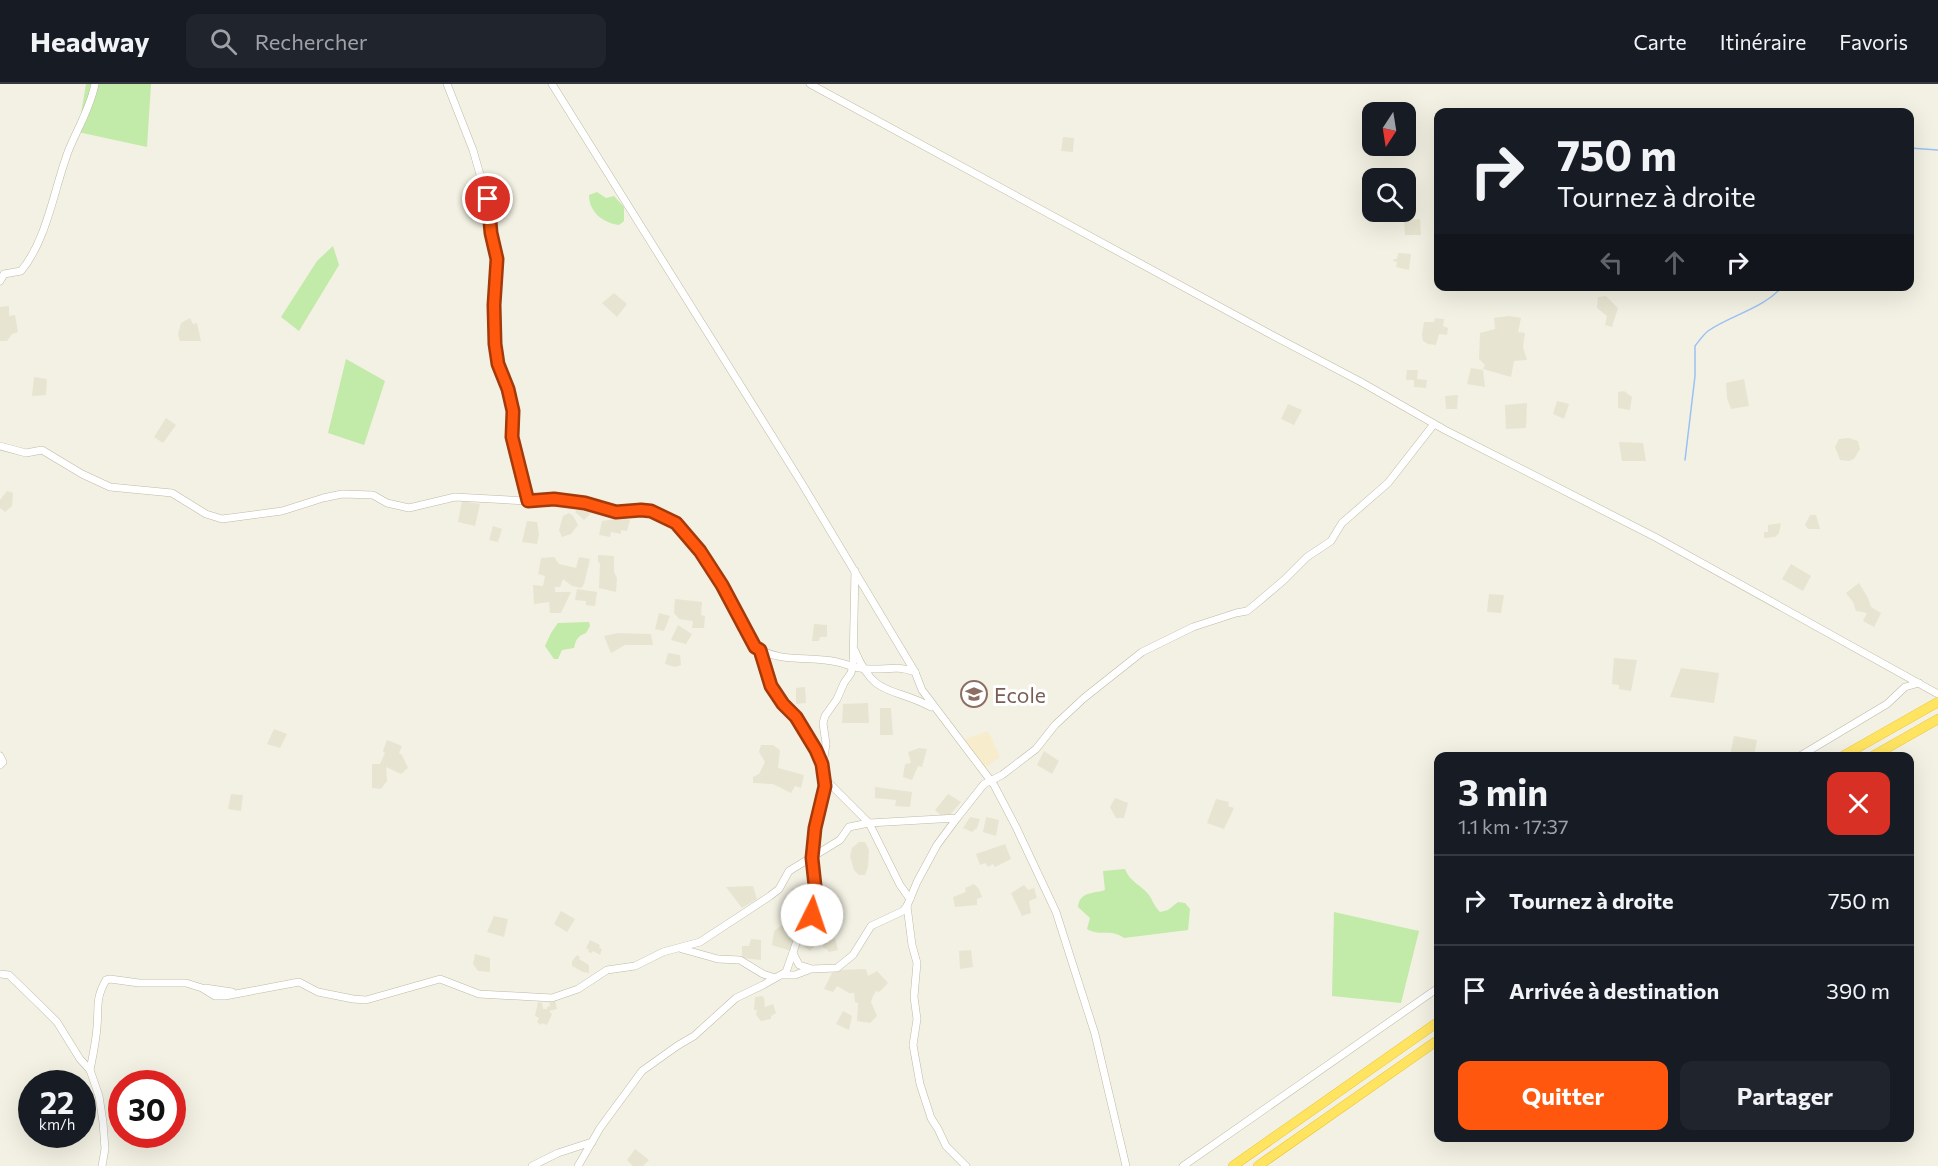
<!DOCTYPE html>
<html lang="fr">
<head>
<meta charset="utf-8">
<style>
  body { margin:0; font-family:Commissioner,sans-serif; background:#20242c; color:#f1f3f6; height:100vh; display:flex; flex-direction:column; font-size:22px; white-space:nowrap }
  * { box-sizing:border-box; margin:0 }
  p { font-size:20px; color:#9ea1a6 }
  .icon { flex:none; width:33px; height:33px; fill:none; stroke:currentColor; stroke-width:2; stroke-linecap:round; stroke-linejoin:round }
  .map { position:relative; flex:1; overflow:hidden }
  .sheet { position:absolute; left:1434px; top:668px; width:480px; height:390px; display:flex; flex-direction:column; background:#171b24; border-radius:12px; box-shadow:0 6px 24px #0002 }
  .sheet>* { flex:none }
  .guide { position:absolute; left:1434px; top:24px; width:480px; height:183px; border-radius:12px; box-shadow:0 6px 24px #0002; background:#171b24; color:#f1f3f6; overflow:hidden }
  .needle { width:39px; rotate:192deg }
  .tools { position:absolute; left:1362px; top:18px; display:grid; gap:12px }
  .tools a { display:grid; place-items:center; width:54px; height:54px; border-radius:12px; background:#171b24; box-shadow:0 6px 24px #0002; font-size:30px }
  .speed { position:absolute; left:18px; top:986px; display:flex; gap:12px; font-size:30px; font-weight:700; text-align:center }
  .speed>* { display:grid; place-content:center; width:78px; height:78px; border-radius:50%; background:#171b24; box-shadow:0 6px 24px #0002; line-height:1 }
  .speed small { font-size:15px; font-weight:400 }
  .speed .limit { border:9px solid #d22; background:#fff; color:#111 }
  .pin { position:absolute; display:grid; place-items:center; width:51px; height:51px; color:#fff; margin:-26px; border:3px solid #fff; border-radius:50%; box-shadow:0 2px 6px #0007 }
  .me { position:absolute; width:66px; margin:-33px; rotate:4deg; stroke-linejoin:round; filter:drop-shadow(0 0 4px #0008) }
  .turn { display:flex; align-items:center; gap:21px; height:126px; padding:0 24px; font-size:27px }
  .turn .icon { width:78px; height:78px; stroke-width:2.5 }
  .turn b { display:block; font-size:42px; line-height:51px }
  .lanes { display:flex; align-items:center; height:57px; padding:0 24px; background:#0003; justify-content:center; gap:30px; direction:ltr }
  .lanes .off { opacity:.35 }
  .round { display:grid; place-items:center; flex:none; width:63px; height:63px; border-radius:12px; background:#20242c }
  .summary { display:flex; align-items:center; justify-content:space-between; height:102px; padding:0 24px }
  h1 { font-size:36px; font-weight:700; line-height:45px }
  .button { display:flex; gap:12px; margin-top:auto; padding:12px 24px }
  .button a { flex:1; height:69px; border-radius:12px; background:#ff580e; color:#fff; font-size:24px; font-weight:700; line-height:69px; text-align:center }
  .button a+a { background:#20242c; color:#f1f3f6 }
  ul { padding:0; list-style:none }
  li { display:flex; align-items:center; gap:18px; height:90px; padding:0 24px; border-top:2px solid #363941 }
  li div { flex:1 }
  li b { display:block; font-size:22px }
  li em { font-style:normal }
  header { display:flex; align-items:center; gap:36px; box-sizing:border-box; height:84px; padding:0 30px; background:#171b24; border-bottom:2px solid #363941 }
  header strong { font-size:28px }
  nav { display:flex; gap:33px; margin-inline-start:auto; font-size:21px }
  .search { width:420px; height:54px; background:#20242c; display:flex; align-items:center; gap:15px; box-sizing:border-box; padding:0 21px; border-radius:12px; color:#9ea1a6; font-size:22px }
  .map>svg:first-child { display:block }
  .residential { fill:#e7e4d1 }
  .commercial { fill:#f7eccc }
  .green { fill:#c2eaa8 }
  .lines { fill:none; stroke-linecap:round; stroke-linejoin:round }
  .stream { stroke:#9ac1f5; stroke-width:1.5 }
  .minor-casing { stroke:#bfbaa5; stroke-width:8 }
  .highway-casing { stroke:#e8c028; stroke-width:10 }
  .minor { stroke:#fff; stroke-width:7 }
  .highway { stroke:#ffe462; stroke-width:9 }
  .route-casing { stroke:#a63909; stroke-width:15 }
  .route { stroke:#ff580e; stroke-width:10 }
  .labels { text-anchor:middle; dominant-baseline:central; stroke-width:6; stroke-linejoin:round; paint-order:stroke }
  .education-label { font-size:21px; fill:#785e54; stroke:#fff; text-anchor:start }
</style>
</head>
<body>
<header>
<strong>Headway</strong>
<div class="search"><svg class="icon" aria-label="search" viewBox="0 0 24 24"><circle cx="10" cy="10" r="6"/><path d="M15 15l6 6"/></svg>Rechercher</div>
<nav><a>Carte</a><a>Itinéraire</a><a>Favoris</a></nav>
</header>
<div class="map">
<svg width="1938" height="1082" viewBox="0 0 1938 1082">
  <rect width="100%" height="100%" fill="#f3f1e3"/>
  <g class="residential">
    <path d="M1063 53 1074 54 1073 68 1061 67Z"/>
    <path d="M1420 135 1421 151H1405L1404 136Z"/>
    <path d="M1398 169 1411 170 1409 186 1396 183 1397 178 1393 177 1394 175H1397Z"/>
    <path d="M614 209 627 220 617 233 602 219Z"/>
    <path d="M1606 212 1618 224 1612 243 1605 241 1607 232 1597 224 1598 213Z"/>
    <path d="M9 222V232L15 231 18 248 12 250 7 257H0V223Z"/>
    <path d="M1509 232 1521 234 1518 248 1525 249 1523 263 1527 276 1514 277 1511 293 1483 285 1485 281 1479 275 1480 249 1495 245 1494 234Z"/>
    <path d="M190 234 193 240 197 239 201 257H180L178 250 181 239Z"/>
    <path d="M1435 234 1444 235 1443 242 1448 244 1447 251 1439 250 1436 261 1428 260 1423 257 1422 250 1424 238H1434Z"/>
    <path d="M1471 284 1483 286 1485 303 1467 300Z"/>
    <path d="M1407 286H1418L1417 295 1427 296 1426 304 1414 303V296H1406Z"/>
    <path d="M34 293 47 295 46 311 32 312Z"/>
    <path d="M1744 295 1749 322 1731 325 1727 314 1726 299Z"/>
    <path d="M1624 307 1632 313 1630 326 1618 324V308Z"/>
    <path d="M1458 311 1457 325H1446L1445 312Z"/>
    <path d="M1557 317 1569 320 1564 335 1553 330Z"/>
    <path d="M1527 319 1526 344 1506 345 1505 321Z"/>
    <path d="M1288 320 1302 326 1294 341 1281 335Z"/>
    <path d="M166 334 176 341 163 359 154 353Z"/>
    <path d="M1849 354 1858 357 1860 365 1854 375 1849 377 1840 376 1835 363 1839 355Z"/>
    <path d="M1619 358 1643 359 1646 377H1622Z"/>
    <path d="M7 407 13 409 12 422 5 428 0 424V416Z"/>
    <path d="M462 417 480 420 475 442 458 438Z"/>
    <path d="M583 421 592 424 590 430 584 436 575 428Z"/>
    <path d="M569 429 573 432 578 441 571 450 562 453 559 446 563 432Z"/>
    <path d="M1810 431H1816L1820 445H1808L1805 441Z"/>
    <path d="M616 432 630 436 627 447 621 446V450L611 448 610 453 599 451 602 437 615 435Z"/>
    <path d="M527 437 537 438 539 450 537 460 522 458Z"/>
    <path d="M1781 439 1779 449 1775 453 1764 454V448H1768V441Z"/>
    <path d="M493 442 502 445 498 458 489 456Z"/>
    <path d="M598 471 614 472V488L617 494 616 508 599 504 600 479 598 478Z"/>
    <path d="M554 473 559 480 576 484 579 473 590 475 584 500 581 504 572 502 563 495 560 503H555V508H571L561 529H550L549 518 534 520 533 501 543 502 545 492 538 490 541 474Z"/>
    <path d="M1791 480 1811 492 1803 507 1782 495Z"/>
    <path d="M1859 499 1868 514 1871 523 1881 529 1874 543 1863 537 1867 529 1856 527 1853 518 1846 509Z"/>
    <path d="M577 505 597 508 595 522 586 521V517L575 516Z"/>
    <path d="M1489 510 1504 511 1501 529 1487 528Z"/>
    <path d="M675 515 702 518 701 531 705 532 704 544H692L693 537 679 535 674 529Z"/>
    <path d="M659 529 670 532 664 547 655 545Z"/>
    <path d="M814 540 827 541V553H820L819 557H812Z"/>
    <path d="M678 541 692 550 686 560 671 556Z"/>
    <path d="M618 549 651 550 653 561H625L611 569 604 552Z"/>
    <path d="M668 569 680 571 681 581 675 583 665 580Z"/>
    <path d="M1614 574 1637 576 1631 607 1619 605V601L1612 600Z"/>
    <path d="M1681 584 1719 589 1714 619 1670 613Z"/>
    <path d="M805 603 806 619 796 620V604Z"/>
    <path d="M868 619 869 639H842L843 620Z"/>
    <path d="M880 624H891L893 651H880Z"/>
    <path d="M274 645 287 650 280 664 267 660Z"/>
    <path d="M1734 652 1757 656 1754 672H1730Z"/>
    <path d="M387 656 402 662 399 669 402 671 408 684 401 690 386 683 387 697 381 705 372 704V680H380L385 669 383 667Z"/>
    <path d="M761 661H773L780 666 778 684 804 691 801 704 795 702 791 709 773 700 753 699V693L759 690 765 678 759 668Z"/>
    <path d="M919 664 927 665 922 683 918 682 912 696 903 693 905 680 911 679 908 668Z"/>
    <path d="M1044 667 1059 677 1052 690 1037 681Z"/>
    <path d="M875 703 912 708 910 723 895 722 896 716 875 714Z"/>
    <path d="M231 710 243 711 241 727 228 725Z"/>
    <path d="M948 710 961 718 949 732H941L935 726Z"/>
    <path d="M1115 714 1128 719 1124 734H1116L1110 723Z"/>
    <path d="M1216 715 1229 718 1228 722 1234 724 1224 745 1207 739Z"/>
    <path d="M970 733 980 735 977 744 972 748 963 744Z"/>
    <path d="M986 733 999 736 996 752 983 748Z"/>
    <path d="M859 758H865L869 766 868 783 865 791H859L854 786 850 772 852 764Z"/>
    <path d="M1005 760 1011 775 995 783 993 780 988 783 985 779 980 781 976 770Z"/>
    <path d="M974 800 979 805 982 813 977 815V821L955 823 953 813 966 808 965 804Z"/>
    <path d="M1024 801 1028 806 1034 804 1037 814 1029 817 1031 829 1022 832 1011 809Z"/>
    <path d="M753 802 757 815 742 824 726 803Z"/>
    <path d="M792 804 807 809 809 820 807 828 790 822 789 812Z"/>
    <path d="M561 827 575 835 567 848 554 840Z"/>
    <path d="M494 832 508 835 504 853 487 848Z"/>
    <path d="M806 836 791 867 772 861 774 847 785 839Z"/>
    <path d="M816 852 818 858 810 867 803 862 801 854Z"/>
    <path d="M825 853 835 854 838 866 829 868 827 865 823 864Z"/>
    <path d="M751 855 761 856V876L742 874V862H749Z"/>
    <path d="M590 856 600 861 599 864 602 865 600 871 593 867 591 869 588 868 589 866 586 864Z"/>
    <path d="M971 866 973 883 960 885 959 867Z"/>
    <path d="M475 870 490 874V888L478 887 473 880Z"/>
    <path d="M577 871 580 873 579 875 589 881V889L583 888 572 882V877Z"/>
    <path d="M866 885 868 892 877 887 888 899 879 908 876 907 873 912 871 918 877 932 870 939 857 937 858 919 855 918 854 909H849L837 902 833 908 824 905 832 889 839 886Z"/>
    <path d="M762 912 764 914 765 923 773 920 776 929 771 932V935L761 937 756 931 757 926H754L755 913Z"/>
    <path d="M555 916 557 925 549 927 552 930 547 941 542 939 541 941 537 938 539 934 535 932 538 918 542 919 543 925H547V923L550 922 549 917Z"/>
    <path d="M843 927 852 932 849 946 836 940Z"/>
    <path d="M635 1065 649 1076 643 1082H633L627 1076Z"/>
  </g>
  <path class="commercial" d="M988 647 1000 673 982 686 960 657Z"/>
  <g class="green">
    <path d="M86 0H151L147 63 78 48Z"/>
    <path d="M597 108 606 114 614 112 624 123V137L619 141C603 139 589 128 589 111Z"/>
    <path d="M333 162 339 181 299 247 281 233 317 177Z"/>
    <path d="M346 275 385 297 364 361 328 349Z"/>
    <path d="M589 538 590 542 586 549C578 552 576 555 574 564L562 566 558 575H554L545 562 551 549 558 539Z"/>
    <path d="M1125 785C1130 798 1141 801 1149 811 1153 817 1154 822 1160 828L1168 826 1178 818 1185 819 1190 825 1188 846 1124 854C1110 844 1100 853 1087 845L1090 834 1078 823C1080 807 1093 810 1105 806L1103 787Z"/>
    <path d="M1334 828 1419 847 1401 919 1332 912Z"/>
  </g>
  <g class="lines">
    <g class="stream">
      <path d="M1910 64 1938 66"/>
      <path d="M1685 376 1695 292V262C1699 257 1703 251 1708 247 1731 231 1763 225 1783 202"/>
    </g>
    <defs>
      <g id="minor">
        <path d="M447 0 473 66 487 115 491 149 497 175 494 221 495 260 498 280 508 305 513 327 512 353 528 417"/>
        <path d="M552 0 801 398 915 588 922 606 994 701 1016 743 1056 828 1095 950 1126 1082"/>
        <path d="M810 0 1270 250 1361 298 1445 346 1655 453 1938 610"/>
        <path d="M0 197 4 190 21 187C47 156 54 105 68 68 77 45 90 25 95 0"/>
        <path d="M0 362 26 369 42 366 82 390 110 403 172 409 206 430 222 435 282 427 323 414 342 410 373 411 387 419 409 424 455 413 528 417 554 415 585 419 616 428 651 427 676 439 683 445 730 513 755 563C781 579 804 572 832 577 845 579 856 585 869 585 887 586 896 581 915 588"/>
        <path d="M760 566 771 602 783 620 796 633 816 666 822 680"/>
        <path d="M855 567C875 615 893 602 931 623"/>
        <path d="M0 672 3 678 0 681"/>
        <path d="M1800 672 1887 620 1905 603 1919 599"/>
        <path d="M824 694 869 739 900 801 910 815"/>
        <path d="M907 822 912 861 917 879 914 913 917 935 913 961 920 1000 931 1034 938 1045 946 1062 966 1082"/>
        <path d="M682 865 718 875 740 876 763 890 775 894"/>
        <path d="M793 869 799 881 809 884"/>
        <path d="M0 890 9 891 42 923 57 938 80 975 90 986 99 1012 103 1038 105 1065 102 1082"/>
        <path d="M783 891H795L811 885 837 884 853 871 871 842 903 827 907 822 917 798 937 761 957 734"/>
        <path d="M205 904 232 908"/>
        <path d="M90 986C93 971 96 957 97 943 99 923 95 915 106 896L110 895 139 899H186L202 904 215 912H225L299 898 318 908 353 915 366 916 440 895 479 910 552 914 578 905 607 886 635 882 663 868 700 858 770 812 779 805 789 787 840 756 849 743 869 739 957 734 984 700 1002 691 1036 665 1055 641 1084 614 1142 568 1193 543 1236 529 1247 527 1257 519 1284 496 1307 473 1331 457 1342 439 1388 399 1434 340"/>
        <path d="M532 1082 558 1069 592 1058"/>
        <path d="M578 1082 600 1044 642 987 677 962 694 952 736 914 763 901 786 888 798 854 812 831 815 817 812 774 815 744 825 702 822 686 826 660 823 639 825 632 837 615 844 599 851 589 853 581 855 487"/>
        <path d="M1183 1082 1438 904"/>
      </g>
      <g id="highway">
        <path d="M1843 672 1938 618"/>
        <path d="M1873 672 1938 635"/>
        <path d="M1233 1082 1438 938"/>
        <path d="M1258 1082 1438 956"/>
      </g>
    </defs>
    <use href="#minor" class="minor-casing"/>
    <use href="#highway" class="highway-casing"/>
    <use href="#minor" class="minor"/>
    <use href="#highway" class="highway"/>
  </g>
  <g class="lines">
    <defs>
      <path id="route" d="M488 115 491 149 497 175 494 221 495 260 498 280 508 305 513 327 512 353 528 417 554 415 585 419 616 428 641 426 651 427 676 439 700 467 722 501 755 563 760 566 771 602 783 620 796 633 816 666 822 680 825 702 815 744 812 774 816 811 812 831"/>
    </defs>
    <use href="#route" class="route-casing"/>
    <use href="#route" class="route"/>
  </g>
  <defs>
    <symbol id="school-ring" viewBox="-11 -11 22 22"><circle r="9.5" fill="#fff" stroke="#8d6e63" stroke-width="1.5"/><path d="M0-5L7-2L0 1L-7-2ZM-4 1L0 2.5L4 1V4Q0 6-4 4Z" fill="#8d6e63"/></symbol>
  </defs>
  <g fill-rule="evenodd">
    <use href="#school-ring" x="959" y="595" width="30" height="30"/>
  </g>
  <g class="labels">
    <g class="education-label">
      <text x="994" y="610">Ecole</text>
    </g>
  </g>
</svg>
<div class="tools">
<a><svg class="needle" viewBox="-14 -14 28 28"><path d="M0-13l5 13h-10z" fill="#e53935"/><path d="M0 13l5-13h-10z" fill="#9ea1a6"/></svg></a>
<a><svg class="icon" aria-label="search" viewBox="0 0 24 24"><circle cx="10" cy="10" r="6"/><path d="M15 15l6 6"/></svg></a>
</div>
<div class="speed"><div>22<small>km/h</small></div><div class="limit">30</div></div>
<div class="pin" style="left:488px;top:115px;background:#d93025"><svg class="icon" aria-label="arrive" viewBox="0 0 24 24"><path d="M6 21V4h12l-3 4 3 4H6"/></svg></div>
<svg class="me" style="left:812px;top:831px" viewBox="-20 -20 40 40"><circle r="19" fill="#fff"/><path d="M0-13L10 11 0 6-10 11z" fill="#ff580e"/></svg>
<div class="guide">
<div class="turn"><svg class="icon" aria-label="right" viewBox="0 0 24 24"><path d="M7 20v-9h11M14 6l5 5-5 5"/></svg><div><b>750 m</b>Tournez à droite</div></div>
<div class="lanes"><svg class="icon off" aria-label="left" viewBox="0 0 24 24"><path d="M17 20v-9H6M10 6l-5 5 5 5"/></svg><svg class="icon off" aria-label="ahead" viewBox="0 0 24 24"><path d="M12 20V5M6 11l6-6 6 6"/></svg><svg class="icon" aria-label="right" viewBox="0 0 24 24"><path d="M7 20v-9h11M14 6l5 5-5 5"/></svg></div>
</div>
<section class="sheet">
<div class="summary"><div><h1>3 min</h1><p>1.1 km · 17:37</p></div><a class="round" style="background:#d93025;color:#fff"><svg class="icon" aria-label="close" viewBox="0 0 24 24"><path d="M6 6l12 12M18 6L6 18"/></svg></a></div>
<ul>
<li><svg class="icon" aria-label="right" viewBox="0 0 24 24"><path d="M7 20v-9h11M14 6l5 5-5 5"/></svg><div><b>Tournez à droite</b></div><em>750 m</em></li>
<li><svg class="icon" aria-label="arrive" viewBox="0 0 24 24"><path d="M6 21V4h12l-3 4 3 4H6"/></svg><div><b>Arrivée à destination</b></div><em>390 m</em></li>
</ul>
<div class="button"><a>Quitter</a><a>Partager</a></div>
</section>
</div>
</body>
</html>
